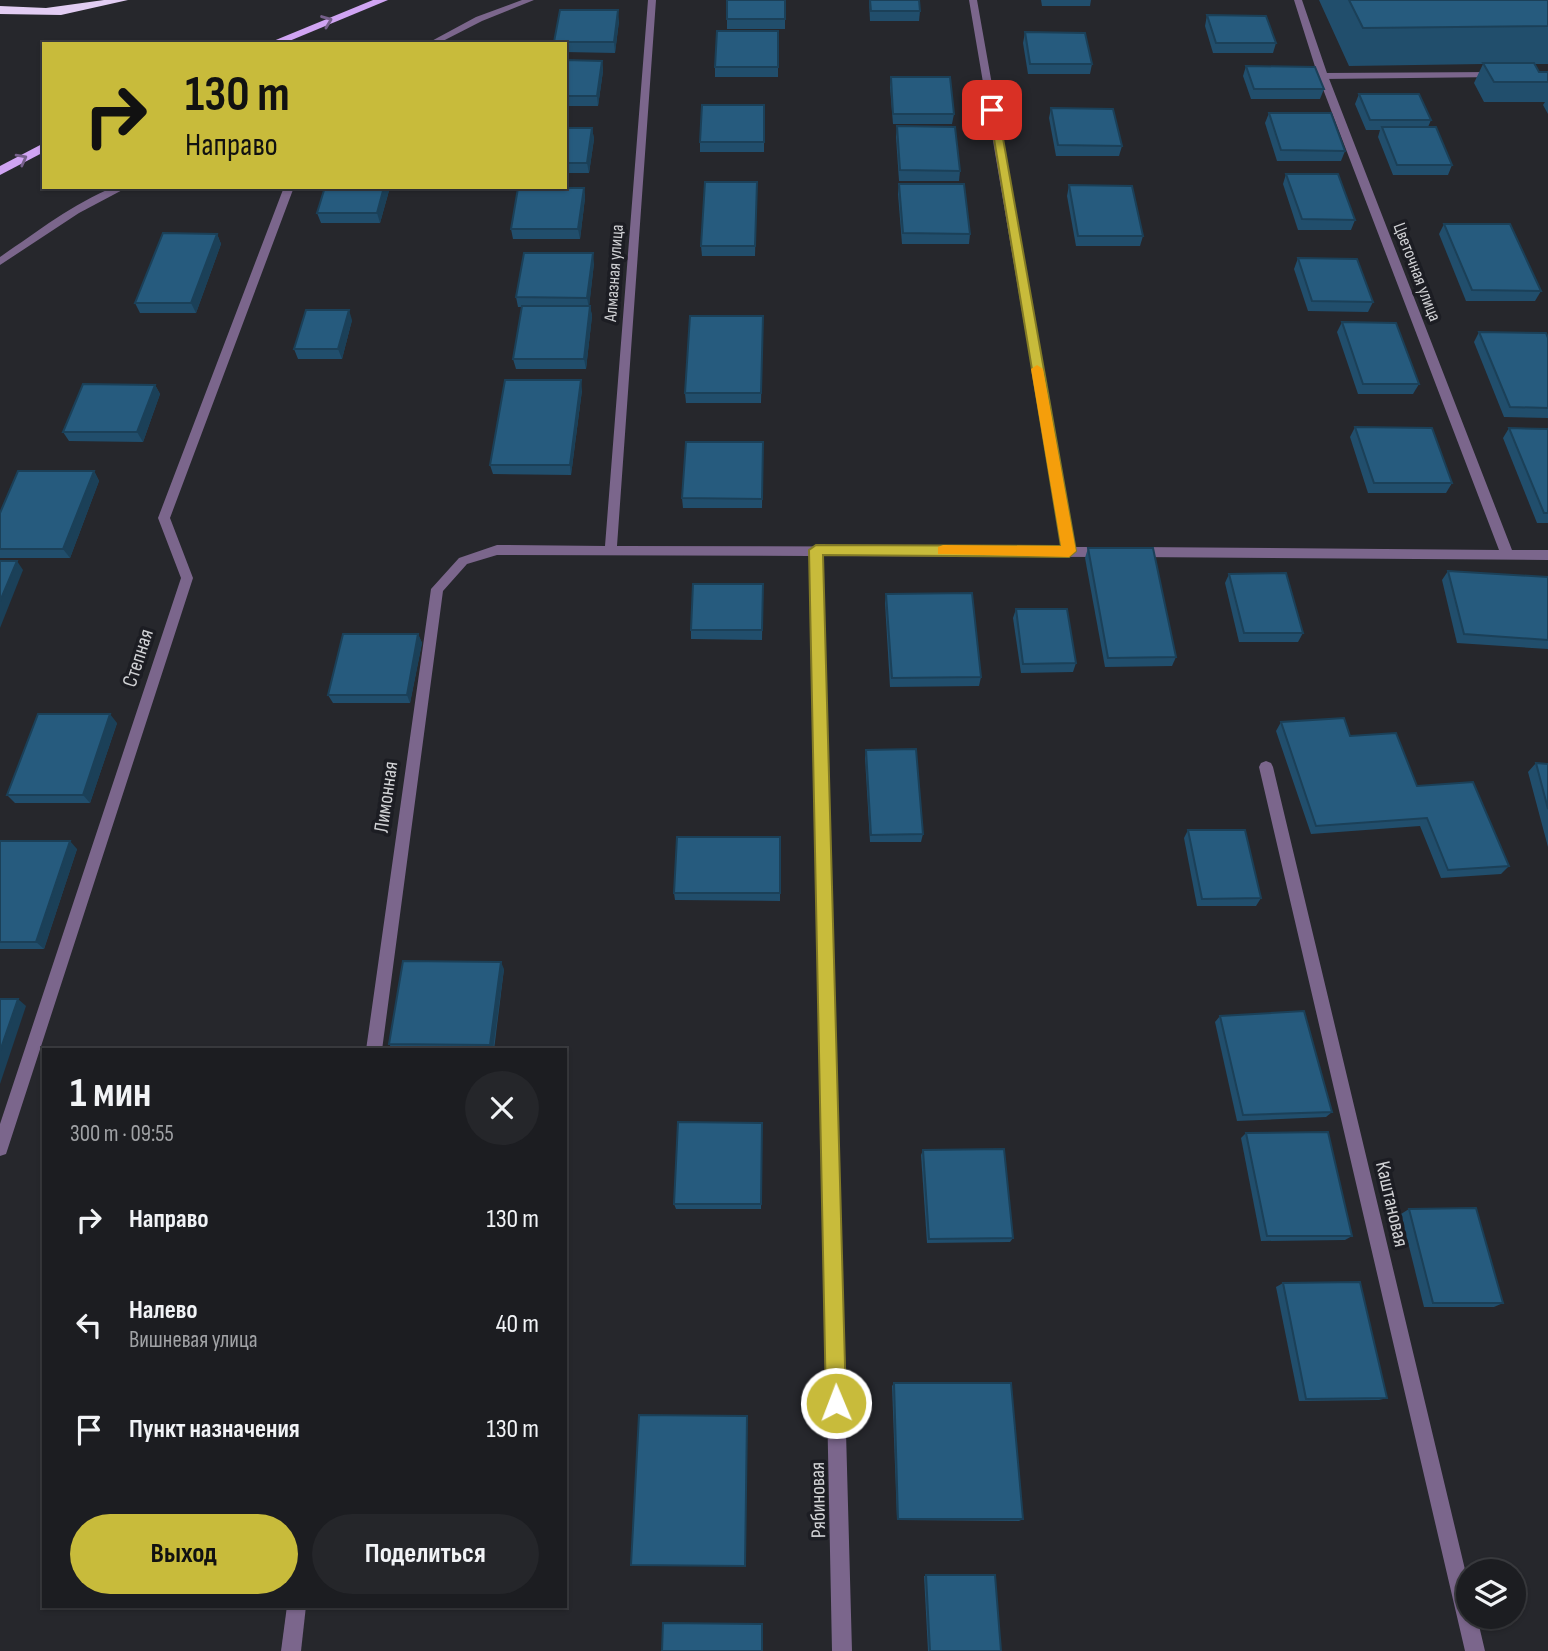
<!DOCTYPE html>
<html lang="ru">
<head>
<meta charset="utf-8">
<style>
  body { margin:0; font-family:"Sofia Sans Condensed",sans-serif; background:#25262a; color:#f1f3f6; height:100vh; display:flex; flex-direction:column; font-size:26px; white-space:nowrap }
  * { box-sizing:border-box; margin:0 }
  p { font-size:23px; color:#a0a2a5 }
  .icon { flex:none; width:38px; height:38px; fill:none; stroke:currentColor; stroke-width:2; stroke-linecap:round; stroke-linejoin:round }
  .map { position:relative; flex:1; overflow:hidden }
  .sheet { position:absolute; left:42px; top:1048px; width:525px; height:560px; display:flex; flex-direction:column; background:#1c1d21; border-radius:0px; box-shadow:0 2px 5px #0004,0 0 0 2px #3a3b3f }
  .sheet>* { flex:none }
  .banner { position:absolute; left:42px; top:42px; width:525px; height:147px; border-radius:0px; box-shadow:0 2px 5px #0004,0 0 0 2px #3a3b3f; background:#c8bb3b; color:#111; overflow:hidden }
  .controls { position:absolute; left:1456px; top:1559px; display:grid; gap:14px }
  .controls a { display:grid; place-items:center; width:70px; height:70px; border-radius:50%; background:#1c1d21; box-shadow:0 2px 5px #0004,0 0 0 2px #3a3b3f; font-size:35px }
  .pin { position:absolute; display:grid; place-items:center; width:60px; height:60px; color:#fff; margin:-30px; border-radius:14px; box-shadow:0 4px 10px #0006 }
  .me { position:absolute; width:77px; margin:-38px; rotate:359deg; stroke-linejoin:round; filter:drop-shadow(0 0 5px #0008) }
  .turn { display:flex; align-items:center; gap:24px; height:147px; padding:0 28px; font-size:32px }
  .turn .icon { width:91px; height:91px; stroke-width:2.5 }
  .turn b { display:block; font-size:49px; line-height:60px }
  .round { display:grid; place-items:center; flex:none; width:74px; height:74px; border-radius:37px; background:#25262a }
  .headline { display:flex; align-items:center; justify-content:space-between; height:119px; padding:0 28px }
  h1 { font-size:42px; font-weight:700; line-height:52px }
  .action { display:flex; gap:14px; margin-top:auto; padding:14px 28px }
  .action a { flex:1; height:80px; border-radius:42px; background:#c8bb3b; color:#111; font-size:28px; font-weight:700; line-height:80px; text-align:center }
  .action a+a { background:#25262a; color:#f1f3f6 }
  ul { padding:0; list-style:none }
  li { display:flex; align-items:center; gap:21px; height:105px; padding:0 28px }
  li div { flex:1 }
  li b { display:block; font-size:26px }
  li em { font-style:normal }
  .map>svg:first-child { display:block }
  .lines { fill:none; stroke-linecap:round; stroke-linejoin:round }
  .lane { fill:#7b668c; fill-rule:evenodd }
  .street { fill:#7b668c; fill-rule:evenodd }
  .primary { fill:#d0a4f3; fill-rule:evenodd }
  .highway { fill:#e2cdf3; fill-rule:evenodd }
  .wall { fill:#214e6c }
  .shaded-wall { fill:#1b4058 }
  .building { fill:#265b7e; stroke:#1b4058; stroke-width:2 }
  .oneway { stroke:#76608b }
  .route { fill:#c8bb3b; stroke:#827a26; stroke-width:2 }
  .slow { fill:#f59e0b }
  .labels { text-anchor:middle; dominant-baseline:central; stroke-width:7; stroke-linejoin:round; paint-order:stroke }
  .far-street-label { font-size:18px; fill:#d0d1d4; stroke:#1c1d23 }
  .street-label { font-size:21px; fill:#d0d1d4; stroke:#1c1d23 }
</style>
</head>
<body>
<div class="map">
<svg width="1548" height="1651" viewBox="0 0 1548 1651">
  <rect width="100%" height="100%" fill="#26272c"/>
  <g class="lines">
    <path class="lane" d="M1496 72 1501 75 1499 77 1323 79 1318 76 1323 73Z"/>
    <g class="street">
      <path d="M522 0H534L482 21 437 44H426L476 17Z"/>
      <path d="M648 0H656L617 546 1062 547 969 0H977L1074 547H1106L1112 552 1106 557 822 556 852 1651H832L810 556 497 555 467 564 443 591 382 1050H366L431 589 459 558 497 545 605 546Z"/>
      <path d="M1294 0H1302L1328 76 1512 550H1548V560L1136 557 1130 552 1136 547 1499 550 1318 76Z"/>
      <path d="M114 187H128L79 213 0 265V257C37 232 72 204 114 187Z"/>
      <path d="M284 187H294L170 518 193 578 8 1148 6 1154 0 1156V1124L181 578 158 518Z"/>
      <path d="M1266 761 1271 763 1273 767 1468 1582V1617H1477L1485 1651H1465L1259 767 1261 763Z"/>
      <path d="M287 1606H306L301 1651H281Z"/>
    </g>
    <g class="primary">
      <path d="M373 0H388L282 44H266Z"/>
      <path d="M44 143V152L0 175V166Z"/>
    </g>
    <path class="highway" d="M104 0H128L61 15 0 14V6L46 8Z"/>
  </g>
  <g class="wall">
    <path d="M785 0V29H727V19Z"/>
    <path d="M869 0H919L920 11 919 21H870Z"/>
    <path d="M1041 0H1091L1090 6H1042Z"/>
    <path d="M1319 0H1548V64H1534L1539 72H1548V114L1543 105 1545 102H1484L1474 83 1483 64 1349 66Z"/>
    <path d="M1207 15 1276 43 1273 53H1213L1205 26Z"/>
    <path d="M619 21 615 53 565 52V44H555L554 42Z"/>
    <path d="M778 31V77H715V67Z"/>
    <path d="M1025 32 1092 64 1090 74H1028L1023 43Z"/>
    <path d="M565 60 602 61 603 71 598 106H565Z"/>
    <path d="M1246 66 1324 89 1320 99H1251L1243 76Z"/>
    <path d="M891 77 954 114 952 124H893L890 87Z"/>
    <path d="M1359 94 1431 120 1428 127 1452 165 1448 175H1393L1378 137 1380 130H1366L1355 104Z"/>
    <path d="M764 105V152H700V142Z"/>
    <path d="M1051 108 1122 146 1119 156H1056L1049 118Z"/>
    <path d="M1269 113 1345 151 1341 161H1277L1265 123Z"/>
    <path d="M897 126 960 171 959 181H899L896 137Z"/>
    <path d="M565 128H592L594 139 589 173H565Z"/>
    <path d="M1286 174 1355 220 1351 230H1298L1283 184Z"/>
    <path d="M757 182 755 256H702L701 246Z"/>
    <path d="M899 184 970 234 969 244H902L898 194Z"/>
    <path d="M1069 185 1143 236 1140 246H1076L1067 196Z"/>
    <path d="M325 187H390L380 223H321L317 213Z"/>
    <path d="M584 188 585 198 580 239H513L511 229Z"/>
    <path d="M1444 224 1541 291 1535 301H1466L1439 234Z"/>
    <path d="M217 234 221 244 196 313H140L135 303Z"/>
    <path d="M1298 258 1373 302 1368 312 1308 311 1294 269Z"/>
    <path d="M594 263 589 306H590L592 316 586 369H516L513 359 522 307H518L516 297Z"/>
    <path d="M763 316 761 403H686L685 393Z"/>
    <path d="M352 320 342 359H298L294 349Z"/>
    <path d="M1342 322 1419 384 1413 394H1358L1337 332Z"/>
    <path d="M1479 332 1548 338V418L1504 417 1474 342Z"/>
    <path d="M155 385 160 394 143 442 69 441 63 432Z"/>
    <path d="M582 390 571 475 493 474 490 465Z"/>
    <path d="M1355 427 1452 483 1446 493H1368L1350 437Z"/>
    <path d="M1509 428 1548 429V523H1537L1503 438Z"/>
    <path d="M763 442 762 508H683L682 498Z"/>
    <path d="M94 471 99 481 70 558H0V513Z"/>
    <path d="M1088 548 1176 657 1172 666 1105 667 1085 558Z"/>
    <path d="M1448 571 1548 577V649L1457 643 1442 580Z"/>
    <path d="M1229 574 1303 633 1298 642H1239L1225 583Z"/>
    <path d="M763 584 762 640 691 639V630Z"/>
    <path d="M886 594 981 677 979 686 890 687 885 603Z"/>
    <path d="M1016 609 1076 663 1073 672 1021 673 1013 618Z"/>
    <path d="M418 634 422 643 410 703H333L328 695Z"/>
    <path d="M1281 722 1350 736 1417 786 1509 866 1501 874 1441 878 1420 826 1311 834 1276 731Z"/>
    <path d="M117 723 90 803H15L7 795Z"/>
    <path d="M866 750 923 834 921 842H870L865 758Z"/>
    <path d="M1536 763 1548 764V847L1528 772Z"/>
    <path d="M1188 830 1261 898 1256 906H1197L1184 838Z"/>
    <path d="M780 837V901L675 900 674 893Z"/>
    <path d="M0 841 77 849 44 949H0Z"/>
    <path d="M504 969 494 1050H393L389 1044Z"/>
    <path d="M1220 1016 1332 1112 1326 1117 1237 1121 1215 1022Z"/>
    <path d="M762 1123 761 1209H676L674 1204Z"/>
    <path d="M1246 1133 1352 1236 1345 1240 1261 1241 1241 1138Z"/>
    <path d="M923 1150 1013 1238 1010 1242 927 1243 921 1155Z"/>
    <path d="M1409 1209 1503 1303 1494 1307H1424L1401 1214Z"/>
    <path d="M1283 1283 1387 1398 1379 1400 1299 1401 1276 1287Z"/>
    <path d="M894 1383 1023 1519 1019 1521 897 1520 892 1386Z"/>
    <path d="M995 1575 1001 1651H928L924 1576Z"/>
  </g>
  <g class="shaded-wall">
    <path d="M618 10 619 21 615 53 614 42Z"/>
    <path d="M602 61 603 71 598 106 597 96Z"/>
    <path d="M592 128 594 139 589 173 587 163Z"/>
    <path d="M384 187H390L380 223 377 213Z"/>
    <path d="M584 188 585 198 580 239 578 229Z"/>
    <path d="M217 234 221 244 196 313 191 303Z"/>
    <path d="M593 253 594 263 589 308 587 298Z"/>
    <path d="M590 306 592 316 586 369 584 359Z"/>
    <path d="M349 310 352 320 342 359 338 349Z"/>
    <path d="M581 380 582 390 571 475 570 465Z"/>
    <path d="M155 385 160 394 143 442 137 432Z"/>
    <path d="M94 471 99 481 70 558 63 549Z"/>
    <path d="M17 561 23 570 0 628V601Z"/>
    <path d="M418 634 422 643 410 703 407 695Z"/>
    <path d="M110 714 117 723 90 803 83 795Z"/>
    <path d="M70 841 77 849 44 949 36 942Z"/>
    <path d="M501 962 504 969 493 1050 490 1045Z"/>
    <path d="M18 999 26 1006 0 1084V1051Z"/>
  </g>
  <g class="building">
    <rect x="727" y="0" width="58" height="19"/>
    <path d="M870 0H919L920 11H871Z"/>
    <path d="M1349 0H1548V26L1363 28Z"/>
    <path d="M560 10H618L614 42H554Z"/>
    <path d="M1207 15 1266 16 1276 43H1216Z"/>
    <path d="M717 31H778V67H715Z"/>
    <path d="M1025 32 1085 33 1092 64H1030Z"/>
    <path d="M565 60 602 61 597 96H565Z"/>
    <path d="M1483 63H1534L1539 72H1548V82H1494Z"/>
    <path d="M1246 66 1315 67 1324 89H1254Z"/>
    <path d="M891 77H950L954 114H893Z"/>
    <path d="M1359 94H1419L1431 120H1370Z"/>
    <path d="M702 105H764V142H700Z"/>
    <path d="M1051 108 1113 109 1122 146 1058 145Z"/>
    <path d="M1269 113H1331L1345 151 1281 150Z"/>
    <path d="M897 126 955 127 960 171 900 170Z"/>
    <path d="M1382 127H1436L1452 165H1397Z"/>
    <path d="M565 128H592L587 163H565Z"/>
    <path d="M1286 174H1338L1355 220 1302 219Z"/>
    <path d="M705 182H757L755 246H701Z"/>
    <path d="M899 184H964L970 234 903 233Z"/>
    <path d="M1069 185 1132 186 1143 236H1078Z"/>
    <path d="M325 187H384L377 213H317Z"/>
    <path d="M518 188H584L578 229H511Z"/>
    <path d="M1444 224H1510L1541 291 1472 290Z"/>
    <path d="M163 233 217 234 191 303H135Z"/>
    <path d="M524 253H593L587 298 516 297Z"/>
    <path d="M1298 258 1357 259 1373 302 1312 301Z"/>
    <path d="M522 306H590L584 359H513Z"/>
    <path d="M306 310H349L338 349H294Z"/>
    <path d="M690 316H763L761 393H685Z"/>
    <path d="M1342 322 1396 323 1419 384H1363Z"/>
    <path d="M1479 332 1546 333 1548 338V408L1510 407Z"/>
    <path d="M505 380H581L570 465H490Z"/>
    <path d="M83 384 155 385 137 432H63Z"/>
    <path d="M1355 427 1432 428 1452 483H1374Z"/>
    <path d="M1509 428 1548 429V513H1544Z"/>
    <path d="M686 442H763L762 499 682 498Z"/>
    <path d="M18 471H94L63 549H0V513Z"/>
    <path d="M1088 548H1153L1176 657 1108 658Z"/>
    <path d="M0 561H17L0 601Z"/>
    <path d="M1448 571 1548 577V640L1464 634Z"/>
    <path d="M1286 573 1303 633H1244L1229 574Z"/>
    <path d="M693 584H763L762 630H691Z"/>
    <path d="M972 593 981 677 892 678 886 594Z"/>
    <path d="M1016 609H1067L1076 663 1023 664Z"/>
    <path d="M343 634H418L407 695H328Z"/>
    <path d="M38 714H110L83 795H7Z"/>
    <path d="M1344 718 1350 736 1396 733 1417 786 1473 782 1509 866 1448 870 1427 818 1316 826 1281 722Z"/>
    <path d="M916 749 923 834 871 835 866 750Z"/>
    <path d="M1536 763 1548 764V809Z"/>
    <path d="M1188 830H1245L1261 898 1202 899Z"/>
    <path d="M677 837H780V893H674Z"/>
    <path d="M0 841H70L36 942H0Z"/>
    <path d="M403 961 501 962 490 1045 389 1044Z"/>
    <path d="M0 999H18L0 1051Z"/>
    <path d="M1304 1011 1332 1112 1243 1115 1220 1016Z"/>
    <path d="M678 1122 762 1123 761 1204H674Z"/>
    <path d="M1328 1132 1352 1236H1267L1246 1133Z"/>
    <path d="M1004 1149 1013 1238 929 1239 923 1150Z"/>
    <path d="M1476 1208 1503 1303H1433L1409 1209Z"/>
    <path d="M1360 1282 1387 1398 1306 1399 1283 1283Z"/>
    <path d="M894 1383H1011L1023 1519H898Z"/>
    <path d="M639 1415 747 1416 745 1566 631 1565Z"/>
    <path d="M926 1575H995L1001 1651H930Z"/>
    <path d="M663 1623 762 1624V1651H662Z"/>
  </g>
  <defs><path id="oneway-chevron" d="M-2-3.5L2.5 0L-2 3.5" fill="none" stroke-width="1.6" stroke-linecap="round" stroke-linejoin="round" transform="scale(1.75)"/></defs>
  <g class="oneway">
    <use href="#oneway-chevron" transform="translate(327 21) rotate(-21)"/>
    <use href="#oneway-chevron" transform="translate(22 159) rotate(-28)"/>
  </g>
  <path class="route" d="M989 108 998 110 1076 551 1069 557 823 555 846 1403 843 1410 836 1413 829 1410 826 1403 809 550 816 545 1061 546Z"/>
  <path class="slow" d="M1037 365 1043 369 1076 551 1069 557 938 554V547L943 545 1061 546 1031 369Z"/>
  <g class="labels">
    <g class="far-street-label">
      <text transform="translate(1417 272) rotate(69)">Цветочная улица</text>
      <text transform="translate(614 273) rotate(-86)">Алмазная улица</text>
    </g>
    <g class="street-label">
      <text transform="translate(138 658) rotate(-72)">Степная</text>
      <text transform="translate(386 797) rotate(-82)">Лимонная</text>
      <text transform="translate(1392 1204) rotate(77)">Каштановая</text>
      <text transform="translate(818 1500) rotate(-91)">Рябиновая</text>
    </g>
  </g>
</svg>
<div class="controls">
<a><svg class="icon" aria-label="layers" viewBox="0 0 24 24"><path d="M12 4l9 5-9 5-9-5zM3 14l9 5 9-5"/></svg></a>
</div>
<div class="pin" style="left:992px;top:110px;background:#d93025"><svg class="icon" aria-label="arrive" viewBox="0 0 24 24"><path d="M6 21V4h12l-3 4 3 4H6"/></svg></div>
<svg class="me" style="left:836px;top:1403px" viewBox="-20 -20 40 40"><circle r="17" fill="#c8bb3b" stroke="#fff" stroke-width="3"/><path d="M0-11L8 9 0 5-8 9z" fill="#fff"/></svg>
<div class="banner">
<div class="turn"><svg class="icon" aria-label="right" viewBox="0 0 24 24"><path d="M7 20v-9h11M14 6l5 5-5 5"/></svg><div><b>130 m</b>Направо</div></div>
</div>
<section class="sheet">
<div class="headline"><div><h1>1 мин</h1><p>300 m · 09:55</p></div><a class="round"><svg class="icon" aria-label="close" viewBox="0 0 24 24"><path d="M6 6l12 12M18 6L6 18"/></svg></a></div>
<ul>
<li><svg class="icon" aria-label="right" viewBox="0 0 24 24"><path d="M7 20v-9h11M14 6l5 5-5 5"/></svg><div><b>Направо</b></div><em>130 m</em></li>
<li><svg class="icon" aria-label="left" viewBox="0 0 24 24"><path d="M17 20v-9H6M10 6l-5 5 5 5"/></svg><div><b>Налево</b><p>Вишневая улица</p></div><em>40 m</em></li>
<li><svg class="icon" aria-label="arrive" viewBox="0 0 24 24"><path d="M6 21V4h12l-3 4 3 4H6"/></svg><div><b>Пункт назначения</b></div><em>130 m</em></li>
</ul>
<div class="action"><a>Выход</a><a>Поделиться</a></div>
</section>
</div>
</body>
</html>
